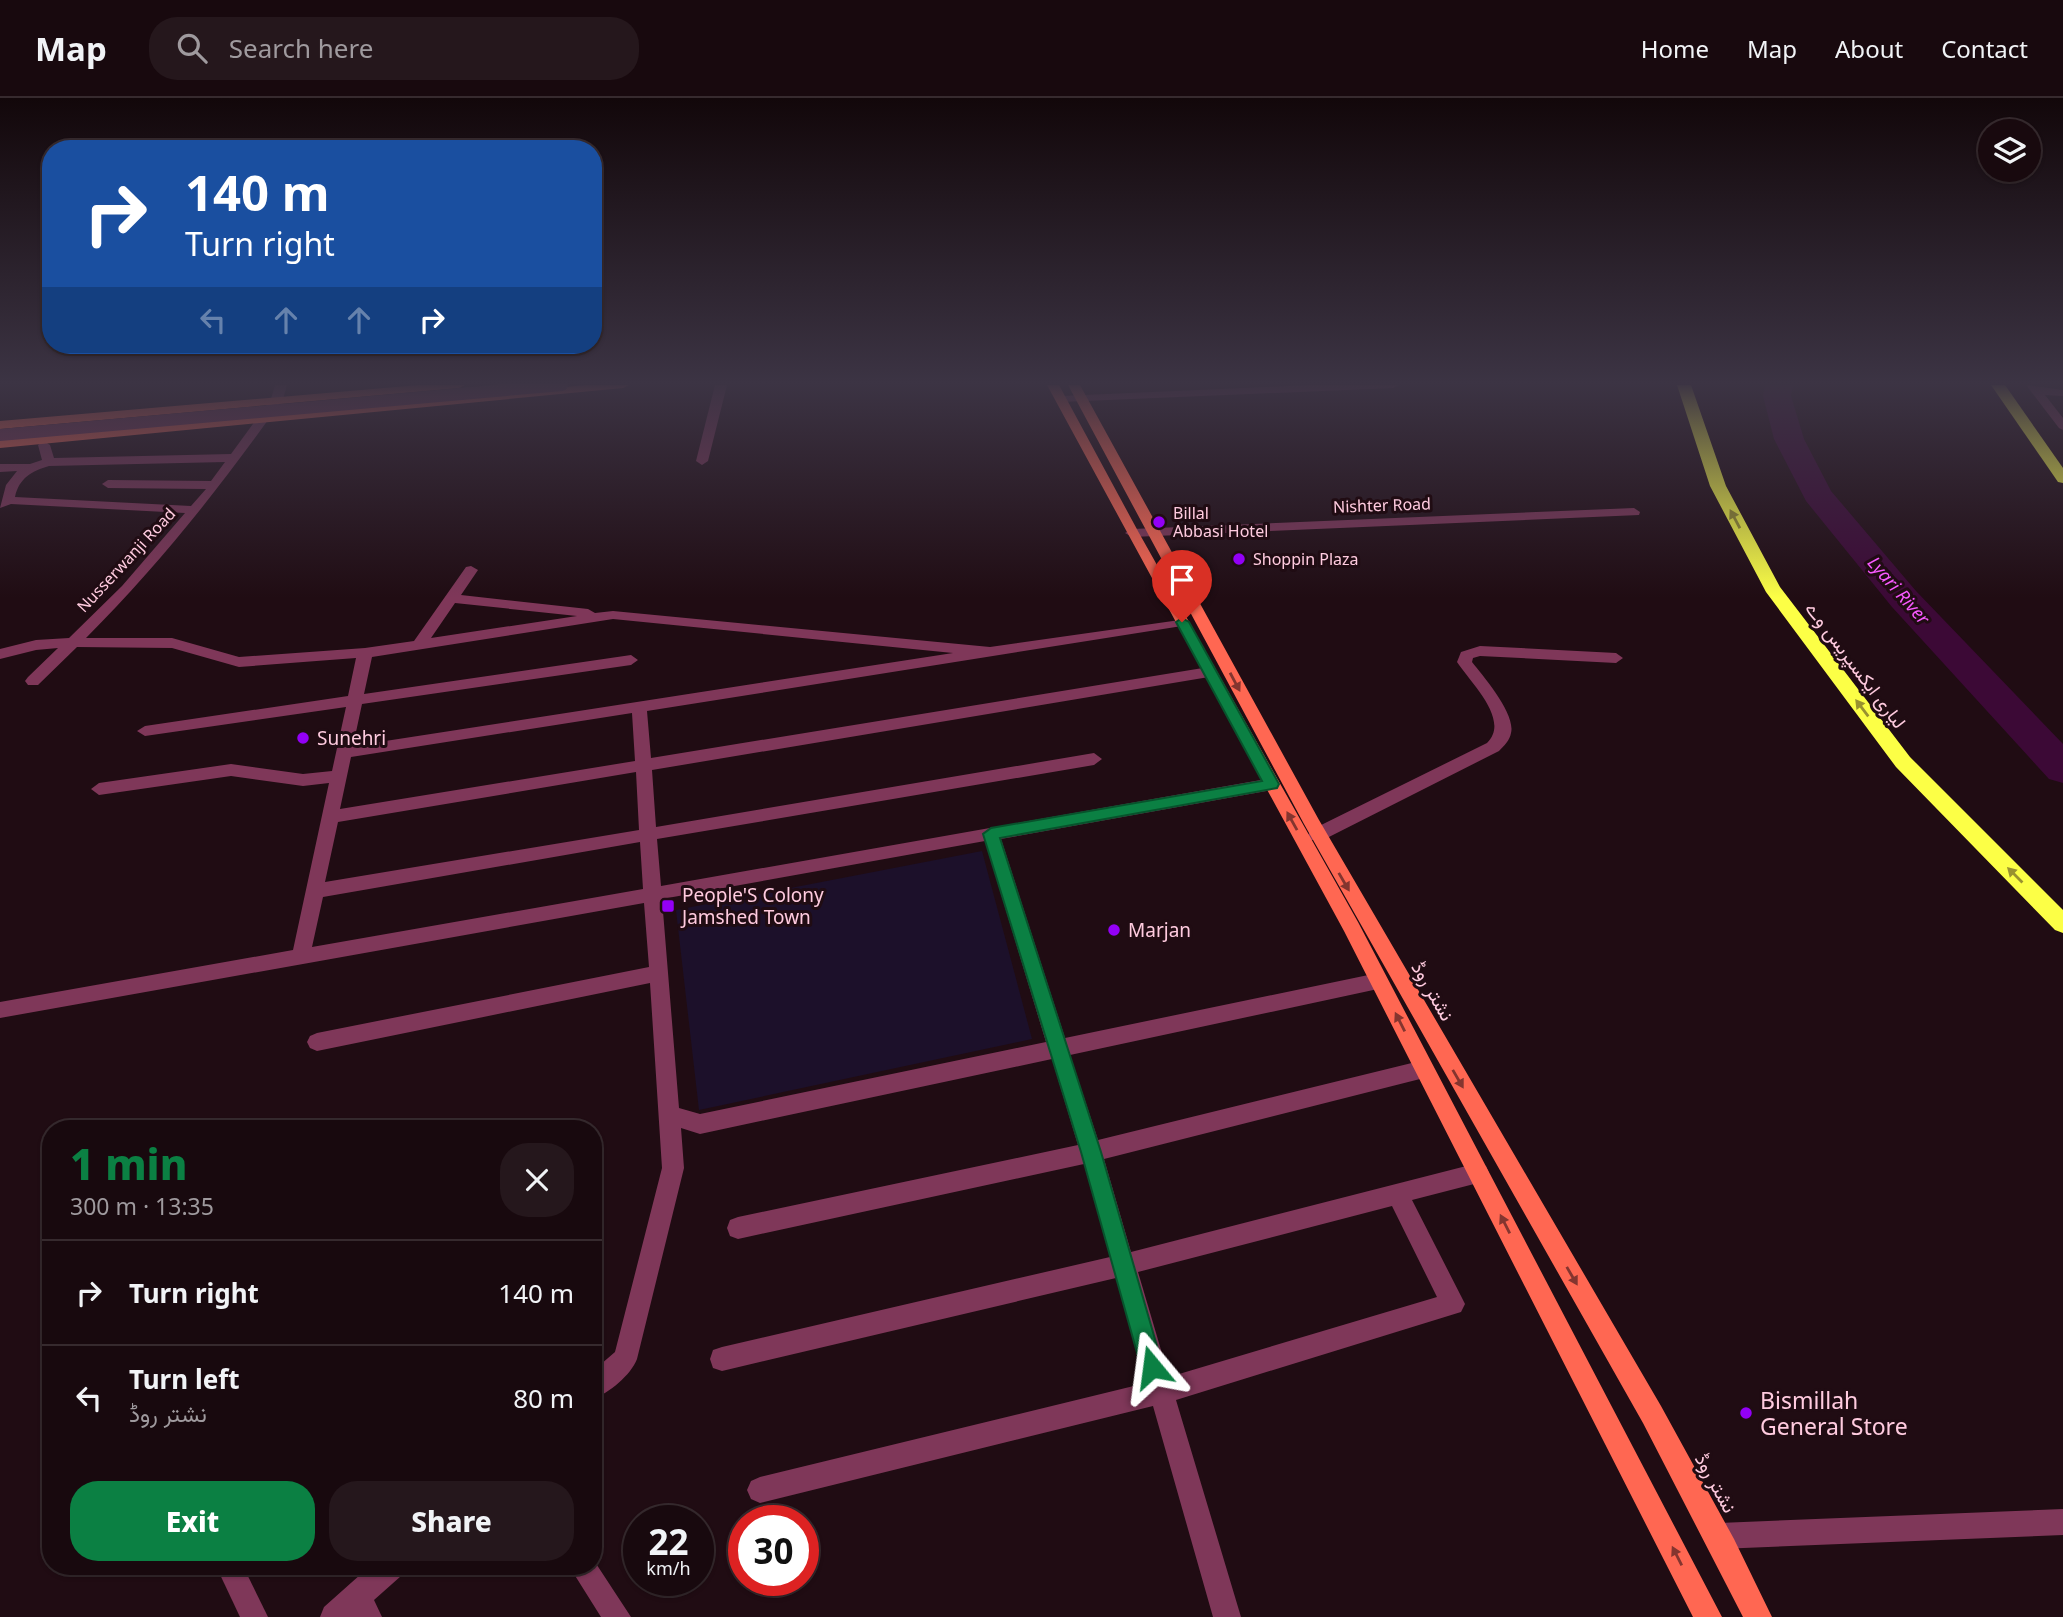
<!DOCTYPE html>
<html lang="en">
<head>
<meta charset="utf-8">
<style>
  body { margin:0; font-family:"Noto Sans",Vazirmatn,sans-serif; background:#25171c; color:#f1f3f6; height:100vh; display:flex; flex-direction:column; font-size:26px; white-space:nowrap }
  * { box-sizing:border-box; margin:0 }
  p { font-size:23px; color:#9f9a9e }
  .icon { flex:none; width:38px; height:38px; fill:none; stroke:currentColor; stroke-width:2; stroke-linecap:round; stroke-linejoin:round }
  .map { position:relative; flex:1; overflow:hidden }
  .details { position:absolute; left:42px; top:1022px; width:560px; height:455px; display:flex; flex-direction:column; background:#18090e; border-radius:28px; box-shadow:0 2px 5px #0004,0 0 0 2px #362a2e }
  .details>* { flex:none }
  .banner { position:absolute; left:42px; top:42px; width:560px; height:214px; border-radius:28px; box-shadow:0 2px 5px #0004,0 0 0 2px #362a2e; background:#1a4fa0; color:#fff; overflow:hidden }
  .controls { position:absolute; left:1978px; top:21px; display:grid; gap:14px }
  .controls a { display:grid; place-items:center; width:63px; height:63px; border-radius:50%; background:#18090e; box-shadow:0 2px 5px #0004,0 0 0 2px #362a2e; font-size:35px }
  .speed { position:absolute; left:623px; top:1407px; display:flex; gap:14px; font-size:35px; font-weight:700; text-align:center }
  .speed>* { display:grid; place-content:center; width:91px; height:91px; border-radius:50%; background:#18090e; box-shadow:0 2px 5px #0004,0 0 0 2px #362a2e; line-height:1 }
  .speed small { font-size:18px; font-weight:400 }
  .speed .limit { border:10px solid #d22; background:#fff; color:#111 }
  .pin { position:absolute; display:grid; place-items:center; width:60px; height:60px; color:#fff; margin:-72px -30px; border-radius:50% 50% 50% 0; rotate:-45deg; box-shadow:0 0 7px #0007 }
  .pin .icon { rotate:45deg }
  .me { position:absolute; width:77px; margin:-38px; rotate:344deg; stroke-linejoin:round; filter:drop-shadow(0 0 5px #0008) }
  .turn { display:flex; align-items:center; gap:24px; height:147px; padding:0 28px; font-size:32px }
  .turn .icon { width:91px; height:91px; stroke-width:2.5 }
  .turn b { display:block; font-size:49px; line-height:60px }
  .lanes { display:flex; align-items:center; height:66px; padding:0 28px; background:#0003; justify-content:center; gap:35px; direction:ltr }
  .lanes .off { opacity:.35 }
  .round { display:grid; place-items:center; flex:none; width:74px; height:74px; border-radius:28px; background:#25171c }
  .overview { display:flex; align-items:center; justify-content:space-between; height:119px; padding:0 28px }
  h1 { font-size:42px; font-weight:800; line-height:52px; color:#0b8043 }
  .action { display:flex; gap:14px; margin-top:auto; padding:14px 28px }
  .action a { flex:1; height:80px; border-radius:28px; background:#0b8043; color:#fff; font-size:28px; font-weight:800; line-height:80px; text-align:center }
  .action a+a { background:#25171c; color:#f1f3f6 }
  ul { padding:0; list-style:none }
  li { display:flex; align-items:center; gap:21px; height:105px; padding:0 28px; border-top:2px solid #362a2e }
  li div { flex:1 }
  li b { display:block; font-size:26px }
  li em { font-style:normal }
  header { display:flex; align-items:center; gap:42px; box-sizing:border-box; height:98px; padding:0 35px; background:#18090e; border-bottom:2px solid #362a2e }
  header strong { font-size:33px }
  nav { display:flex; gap:38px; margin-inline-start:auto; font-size:24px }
  .search { width:490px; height:63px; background:#25171c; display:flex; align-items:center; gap:18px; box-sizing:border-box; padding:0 24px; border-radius:28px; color:#9f9a9e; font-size:26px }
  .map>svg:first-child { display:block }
  .green { fill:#1c102a }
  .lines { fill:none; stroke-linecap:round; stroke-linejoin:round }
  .river { fill:#3c0936; fill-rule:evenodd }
  .minor { fill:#7f3759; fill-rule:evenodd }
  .major { fill:#ff6752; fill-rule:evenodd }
  .highway { fill:#fcff46; fill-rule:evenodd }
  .minor-bridge { stroke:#7f3759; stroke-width:12 }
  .oneway { fill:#99922f }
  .oneway2 { fill:#84352f }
  .route { fill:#0b8043; stroke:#07532c; stroke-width:2 }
  .poi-dot { fill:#9300f6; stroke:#200c13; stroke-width:2.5 }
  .labels { text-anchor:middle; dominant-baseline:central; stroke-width:6; stroke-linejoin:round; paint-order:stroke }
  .far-street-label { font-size:16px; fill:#ffcbdf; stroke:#200c13 }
  .far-poi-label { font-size:16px; fill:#ffcbdf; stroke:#200c13; text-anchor:start }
  .far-water-label { font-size:18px; font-style:italic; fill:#f859ff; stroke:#200c13 }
  .street-label { font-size:19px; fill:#ffcbdf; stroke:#200c13 }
  .poi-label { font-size:19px; fill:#ffcbdf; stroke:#200c13; text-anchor:start }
  .near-poi-label { font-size:23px; fill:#ffcbdf; stroke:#200c13; text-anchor:start }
</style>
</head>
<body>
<header>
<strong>Map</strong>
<div class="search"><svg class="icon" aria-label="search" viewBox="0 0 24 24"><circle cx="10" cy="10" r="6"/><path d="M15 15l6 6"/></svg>Search here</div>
<nav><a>Home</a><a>Map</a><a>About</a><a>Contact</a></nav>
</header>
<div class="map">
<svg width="2063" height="1519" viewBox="0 0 2063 1519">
  <rect width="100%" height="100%" fill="#200c13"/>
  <path class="green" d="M982 753 1032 941 699 1012 676 812Z"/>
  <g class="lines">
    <path class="river" d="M1765 287H1793L1791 298 1804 341 1831 393 1916 493 2063 646V685L2049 681 1892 509 1806 403 1774 341 1763 298Z"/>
    <g class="minor">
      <path d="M275 287H287L283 301C223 386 160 466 86 540H172L239 559 365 550 414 543 466 469 471 468 478 472 461 497 588 511 595 515 613 513 990 549 1187 521 1189 524 1182 528 647 613 651 660 1209 569 1214 571 1217 574 1214 577 1209 579 652 672 656 729 1094 655 1102 661 1094 667 657 741 661 788 1272 680 1278 682 1280 686 1272 692 1001 741 1065 940 1378 875 1385 877 1388 883 1385 889 1378 891 1070 957 1098 1042 1424 962 1431 965 1434 971 1431 977 1424 980 1104 1061 1131 1154 1478 1065 1486 1068 1489 1075 1486 1082 1478 1085 1412 1102 1461 1198 1465 1206 1461 1214 1176 1302 1241 1519H1213L1153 1308 760 1405 751 1401 747 1392 751 1383 760 1379 1146 1285 1116 1180 722 1273 713 1270 710 1261 713 1252 722 1249 1110 1159 1084 1066 738 1141 730 1138 727 1130 730 1122 738 1119 1078 1047 1052 961 700 1036 681 1030 684 1070 637 1261C631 1277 609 1295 593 1301V1273L615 1254 662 1070 650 885 317 953 310 950 307 944 310 938 317 935 649 869 644 805 0 920V904L293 852 329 685 303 688 231 678 99 697 91 691 99 685 231 666 303 676 332 673 346 609 145 638 137 633 145 628 348 598 356 560 239 569 172 550 77 549 38 587H28L25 583 28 579 58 550 36 552 0 561V551L36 542 69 540 122 488 185 415 11 406 0 410 6 387 17 373 0 374V366H30L42 362 38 347 44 343 50 347 54 360 231 356 271 301ZM225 364 211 383 108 382 102 386 108 390 206 391 191 408 15 399C19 380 32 373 49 368ZM455 505 577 518 431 540ZM613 521 953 555 353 648 362 606 631 567 638 562 631 557 364 596 372 559ZM632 615 635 663 340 711 351 659ZM636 674 639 732 325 784 338 724ZM985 743 1046 944 700 1016 679 1010 662 801ZM640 744 643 791 312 849 323 799ZM1392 1108 1437 1199 1169 1279 1138 1174Z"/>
      <path d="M715 287H727L708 363 702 367 696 363Z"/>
      <path d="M1311 287H1399L1393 290 1061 304 1055 301 1061 298Z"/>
      <path d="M2026 287 2063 292V298L2045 297 2063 320V332L2059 330Z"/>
      <path d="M1634 410 1640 414 1639 417 1132 439 1125 435 1132 431Z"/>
      <path d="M1480 548 1616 555 1623 560 1616 565 1480 558 1473 560 1472 564C1483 578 1516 616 1511 635 1510 642 1504 648 1499 653L1323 742H1311L1308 737 1311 732 1487 645C1511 622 1470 584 1457 564L1461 554Z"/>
      <path d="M2063 1411V1437L1719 1451 1710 1447 1706 1438 1710 1429 1719 1425Z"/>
      <path d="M593 1461 631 1519H601L569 1468H593Z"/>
      <path d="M216 1468H243L268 1519H240Z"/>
      <path d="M370 1468H404L401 1478 374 1502 382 1519H320L324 1509Z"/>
    </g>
    <g class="major">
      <path d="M419 287H465L459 290 0 331V323Z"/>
      <path d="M586 287H629L623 290 0 350V342Z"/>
      <path d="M1047 287H1059L1139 435 1358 824 1722 1519H1693L1344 833Z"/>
      <path d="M1068 287H1080L1319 722 1661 1308 1734 1441 1772 1519H1743L1643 1325 1304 726Z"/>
    </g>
    <g class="highway">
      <path d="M1677 287H1691L1726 388 1780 489 1910 659 2063 812V835L2055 832 1896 669 1766 494 1710 388Z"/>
      <path d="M1991 287H2005L2063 370V385L2058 384Z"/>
    </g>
    <path class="minor-bridge" d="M0 337 562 287"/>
  </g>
  <defs><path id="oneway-solid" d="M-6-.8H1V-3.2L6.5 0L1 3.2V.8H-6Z" transform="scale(1.75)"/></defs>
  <g class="oneway">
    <use href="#oneway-solid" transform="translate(1735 421) rotate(-118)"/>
    <use href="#oneway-solid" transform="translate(1862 610) rotate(-127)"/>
    <use href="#oneway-solid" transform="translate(2015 777) rotate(-135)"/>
  </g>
  <g class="oneway2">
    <use href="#oneway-solid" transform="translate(1235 584) rotate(62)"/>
    <use href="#oneway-solid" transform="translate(1292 723) rotate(-119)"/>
    <use href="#oneway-solid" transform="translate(1344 784) rotate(60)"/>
    <use href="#oneway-solid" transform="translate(1400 924) rotate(-117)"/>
    <use href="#oneway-solid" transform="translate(1458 981) rotate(60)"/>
    <use href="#oneway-solid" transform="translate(1505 1126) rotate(-117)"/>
    <use href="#oneway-solid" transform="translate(1572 1178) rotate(60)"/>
    <use href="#oneway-solid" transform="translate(1677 1458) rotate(-117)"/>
  </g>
  <linearGradient id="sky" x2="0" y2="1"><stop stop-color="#12070a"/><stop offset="0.57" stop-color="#3c3444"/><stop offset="1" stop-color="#3c3444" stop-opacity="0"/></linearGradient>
  <rect width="2063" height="500" fill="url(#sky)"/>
  <path class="route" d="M1182 520 1189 524 1279 686 1277 690 1000 740 1101 1054 1163 1269 1160 1276 1152 1280 1145 1276 1141 1269 1081 1054 983 736 991 730 1262 683 1176 524Z"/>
  <g class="poi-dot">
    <circle cx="1159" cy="424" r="7"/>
    <circle cx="1239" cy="461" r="7"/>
    <circle cx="303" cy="640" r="7"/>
    <rect x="661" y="801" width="14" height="14" rx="3.5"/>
    <circle cx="1114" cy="832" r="7"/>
    <circle cx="1746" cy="1315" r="7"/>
  </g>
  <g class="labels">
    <g class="far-street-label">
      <text transform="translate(1382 407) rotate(-2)">Nishter Road</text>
      <text transform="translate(126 462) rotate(-47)">Nusserwanji Road</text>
    </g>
    <g class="far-poi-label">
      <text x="1173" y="415">Billal<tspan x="1173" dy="18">Abbasi Hotel</tspan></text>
      <text x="1253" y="461">Shoppin Plaza</text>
    </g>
    <g class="far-water-label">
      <text transform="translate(1899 492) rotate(49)">Lyari River</text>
    </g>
    <g class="street-label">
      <text transform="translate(1856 567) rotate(53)">لیاری ایکسپریس وے</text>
      <text transform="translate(1433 893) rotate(60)">نشتر روڈ</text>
      <text transform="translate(1716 1385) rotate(61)">نشتر روڈ</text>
    </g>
    <g class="poi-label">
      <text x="317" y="640">Sunehri</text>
      <text x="682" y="797">People'S Colony<tspan x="682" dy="22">Jamshed Town</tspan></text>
      <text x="1128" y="832">Marjan</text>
    </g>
    <g class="near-poi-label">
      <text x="1760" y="1302">Bismillah<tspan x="1760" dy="26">General Store</tspan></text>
    </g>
  </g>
</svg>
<div class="controls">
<a><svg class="icon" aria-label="layers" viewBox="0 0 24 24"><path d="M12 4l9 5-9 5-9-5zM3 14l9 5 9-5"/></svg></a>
</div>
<div class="speed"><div>22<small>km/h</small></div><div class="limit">30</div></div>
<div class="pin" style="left:1182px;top:524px;background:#d93025"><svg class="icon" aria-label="arrive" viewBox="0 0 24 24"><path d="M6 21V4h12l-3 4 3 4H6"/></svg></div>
<svg class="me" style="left:1152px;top:1269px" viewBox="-20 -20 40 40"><path d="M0-17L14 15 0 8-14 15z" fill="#0b8043" stroke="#fff" stroke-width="4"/></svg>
<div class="banner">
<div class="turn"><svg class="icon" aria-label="right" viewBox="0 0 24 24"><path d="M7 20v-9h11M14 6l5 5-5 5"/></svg><div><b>140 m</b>Turn right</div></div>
<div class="lanes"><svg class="icon off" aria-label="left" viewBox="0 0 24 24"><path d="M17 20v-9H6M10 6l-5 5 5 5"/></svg><svg class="icon off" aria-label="ahead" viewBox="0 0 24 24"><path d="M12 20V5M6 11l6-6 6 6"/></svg><svg class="icon off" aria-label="ahead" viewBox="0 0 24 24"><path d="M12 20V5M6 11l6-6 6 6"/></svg><svg class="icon" aria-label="right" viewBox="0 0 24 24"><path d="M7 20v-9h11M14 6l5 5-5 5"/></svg></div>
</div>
<section class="details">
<div class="overview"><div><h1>1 min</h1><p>300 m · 13:35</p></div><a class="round"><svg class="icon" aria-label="close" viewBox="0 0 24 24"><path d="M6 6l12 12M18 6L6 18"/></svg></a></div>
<ul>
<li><svg class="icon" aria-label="right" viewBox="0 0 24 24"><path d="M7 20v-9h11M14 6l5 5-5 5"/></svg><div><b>Turn right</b></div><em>140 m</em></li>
<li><svg class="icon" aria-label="left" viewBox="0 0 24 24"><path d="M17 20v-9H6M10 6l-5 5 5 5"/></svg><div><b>Turn left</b><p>نشتر روڈ</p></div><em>80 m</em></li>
</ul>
<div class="action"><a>Exit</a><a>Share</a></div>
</section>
</div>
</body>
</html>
